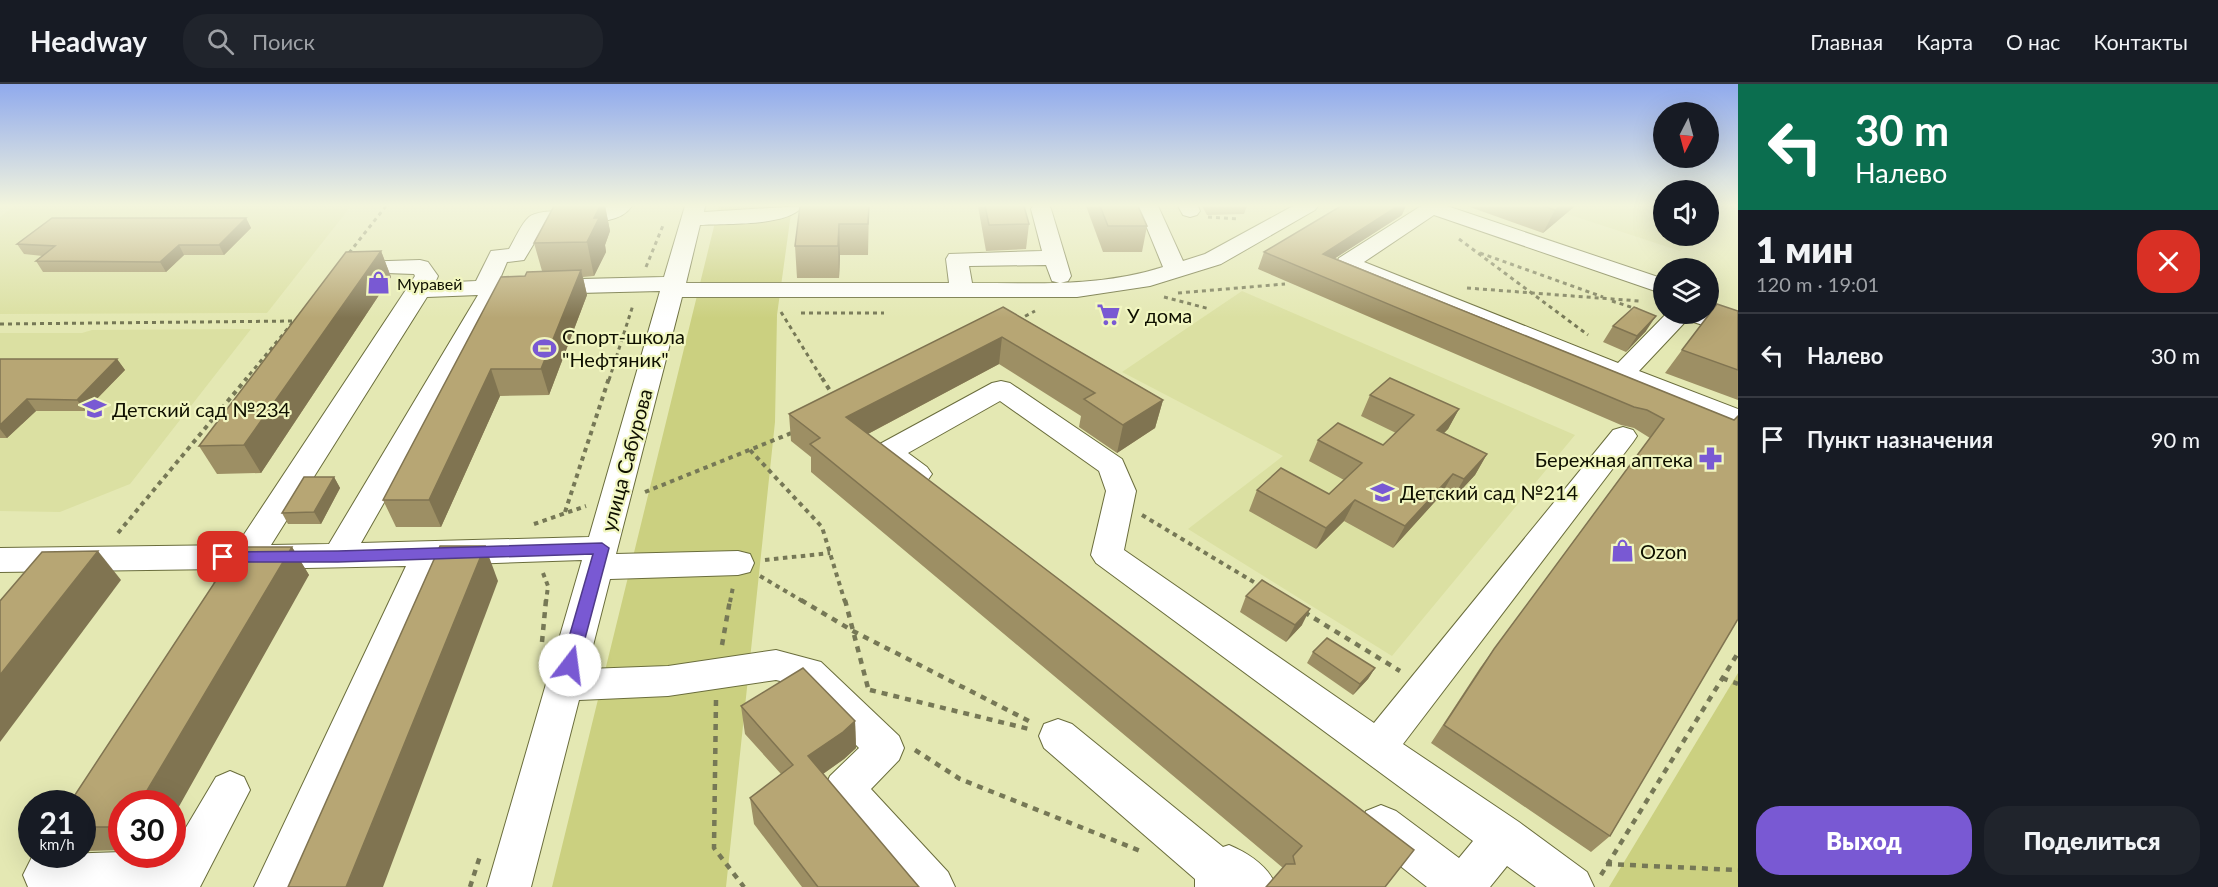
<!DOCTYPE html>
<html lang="ru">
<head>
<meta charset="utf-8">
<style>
  body { margin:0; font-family:Lato,sans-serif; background:#20242c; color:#f1f3f6; height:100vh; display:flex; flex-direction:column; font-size:22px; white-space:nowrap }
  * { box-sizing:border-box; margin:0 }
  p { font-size:20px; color:#9ea1a6 }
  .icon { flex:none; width:33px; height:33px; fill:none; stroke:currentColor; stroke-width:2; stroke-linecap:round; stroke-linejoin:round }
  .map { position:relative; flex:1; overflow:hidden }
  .side { display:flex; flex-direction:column; background:#171b24; width:480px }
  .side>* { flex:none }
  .hud { background:#0b6e4f; color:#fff; overflow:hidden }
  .needle { width:39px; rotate:186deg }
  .controls { position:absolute; left:1653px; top:18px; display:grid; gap:12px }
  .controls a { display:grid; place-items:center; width:66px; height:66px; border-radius:50%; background:#171b24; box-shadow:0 6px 24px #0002; font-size:30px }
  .speed { position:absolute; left:18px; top:706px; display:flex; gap:12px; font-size:30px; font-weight:700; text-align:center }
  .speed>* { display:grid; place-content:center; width:78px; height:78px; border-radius:50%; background:#171b24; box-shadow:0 6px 24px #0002; line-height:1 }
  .speed small { font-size:15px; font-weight:400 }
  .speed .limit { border:9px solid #d22; background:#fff; color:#111 }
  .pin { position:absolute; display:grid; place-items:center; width:51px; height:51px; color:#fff; margin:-26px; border-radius:12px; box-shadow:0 3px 9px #0006 }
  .me { position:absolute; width:66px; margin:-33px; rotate:15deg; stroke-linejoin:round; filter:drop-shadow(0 0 4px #0008) }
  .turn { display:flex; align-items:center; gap:21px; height:126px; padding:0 18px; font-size:27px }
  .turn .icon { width:78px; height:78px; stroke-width:2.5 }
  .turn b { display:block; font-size:42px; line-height:51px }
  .round { display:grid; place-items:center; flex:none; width:63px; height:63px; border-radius:24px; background:#20242c }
  .summary { display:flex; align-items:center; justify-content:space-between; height:102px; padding:0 18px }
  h1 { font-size:36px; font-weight:800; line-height:45px }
  .button { display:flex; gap:12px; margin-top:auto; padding:12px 18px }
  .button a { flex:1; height:69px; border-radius:24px; background:#7959d3; color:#fff; font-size:24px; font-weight:800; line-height:69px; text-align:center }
  .button a+a { background:#20242c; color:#f1f3f6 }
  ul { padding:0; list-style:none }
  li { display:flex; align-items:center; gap:18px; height:84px; padding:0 18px; border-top:2px solid #363941 }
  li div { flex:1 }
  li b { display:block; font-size:22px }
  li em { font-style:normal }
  header { display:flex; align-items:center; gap:36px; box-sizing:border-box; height:84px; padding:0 30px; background:#171b24; border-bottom:2px solid #363941 }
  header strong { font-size:28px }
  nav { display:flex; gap:33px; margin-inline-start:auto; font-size:21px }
  .search { width:420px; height:54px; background:#20242c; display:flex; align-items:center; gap:15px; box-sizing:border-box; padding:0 21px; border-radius:24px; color:#9ea1a6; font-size:22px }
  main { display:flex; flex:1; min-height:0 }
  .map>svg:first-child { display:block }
  .built { fill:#dbe0a2 }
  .green { fill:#cbd080 }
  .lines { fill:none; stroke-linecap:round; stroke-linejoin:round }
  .minor-casing { stroke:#6a6d3c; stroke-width:2 }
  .path-far2 { stroke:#767856; stroke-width:3; stroke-dasharray:4 4; stroke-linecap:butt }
  .path-far1 { stroke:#767856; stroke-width:4; stroke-dasharray:4.5 4.5; stroke-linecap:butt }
  .path { stroke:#767856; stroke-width:4.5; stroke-dasharray:6 6; stroke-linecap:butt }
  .minor { fill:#fff; fill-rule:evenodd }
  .wall { fill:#9d8f64 }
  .shaded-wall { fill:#807451 }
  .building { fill:#b7a674; stroke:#807451; stroke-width:1.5 }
  .route { fill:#7959d3; stroke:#4f3a89; stroke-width:1.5 }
  .labels { text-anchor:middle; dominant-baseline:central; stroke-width:4.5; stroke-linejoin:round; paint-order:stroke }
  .far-poi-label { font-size:16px; fill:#0f1000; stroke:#f1f6c0; text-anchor:start }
  .poi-label { font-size:20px; fill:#0f1000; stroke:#f1f6c0; text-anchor:start }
  .street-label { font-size:20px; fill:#0f1000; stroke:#f1f6c0 }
</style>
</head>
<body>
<header>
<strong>Headway</strong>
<div class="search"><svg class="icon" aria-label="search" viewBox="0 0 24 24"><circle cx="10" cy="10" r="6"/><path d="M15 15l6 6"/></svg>Поиск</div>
<nav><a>Главная</a><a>Карта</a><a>О нас</a><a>Контакты</a></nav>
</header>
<main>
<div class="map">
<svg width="1738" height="803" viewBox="0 0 1738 803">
  <rect width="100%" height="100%" fill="#e4e8b3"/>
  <g class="built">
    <path d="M15 122H351L267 229 0 230V133Z"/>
    <path d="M1543 122H1663L1664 152H1695L1680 167Z"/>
    <path d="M1242 207 1575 351 1392 572 1188 445 1283 372 1122 288Z"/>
    <path d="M251 245 130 400 60 428 0 427V249H82L92 246Z"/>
  </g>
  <g class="green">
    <path d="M719 122H792L777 231 775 338 726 803H552Z"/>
    <path d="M1738 589V803H1609Z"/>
  </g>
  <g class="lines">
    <defs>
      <g id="minor">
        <path d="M608 122H632C616 146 569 135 545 141L524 176 507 178 499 197 664 193 685 122H705L704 128 803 122C788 143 725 139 700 141L686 199H949L946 175 949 170 1042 167 1031 125 1033 122H1049L1051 125 1071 192 1068 197 1060 199 1052 197 1046 181 969 182 972 199C1036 199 1102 203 1163 183L1138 122H1158L1183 177 1205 170 1293 122H1318L1315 126 1221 180 1150 202 1077 213H682L616 470 738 467 750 470 754 479 750 488 738 491 610 495 587 585 668 582 776 566 821 578 899 652 904 664 899 676 871 705 948 788 955 803H904L830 718 824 705 830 692 859 664 797 601 776 596 668 612 579 616 531 803H487L582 476 439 481 298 803H254L406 482 256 485 243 506 231 510 219 506 214 497 221 485 0 488V464L237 461 415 192 414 190 357 188 354 183 357 178 420 176 428 178 438 192 435 199 476 197 491 167 509 165C515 155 521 140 529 133 541 123 589 129 608 122ZM660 207 589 453 361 459 502 211ZM478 211 329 460 271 461 427 213Z"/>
        <path d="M1178 122H1198L1200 127 1197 131 1190 133 1183 131Z"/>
        <path d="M1421 122H1447L1664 195V210L1434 131 1364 178 1618 279 1666 230H1708V227L1738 237V252L1687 236 1639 287 1738 325V344L1613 296 1339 184 1336 179 1339 174Z"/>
        <path d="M1001 297 1010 299 1122 375 1136 407 1124 466 1374 639 1613 346 1623 343 1633 346 1637 352 1633 358 1403 660 1519 738 1587 788 1594 803H1536L1507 782 1490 803H1427L1366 755 1360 741 1366 727 1381 721 1396 727 1459 774 1473 757 1096 479 1091 471 1106 407 1099 387 1000 317 908 369 927 383 932 390 927 397C907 403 884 385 874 368L878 361 992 299Z"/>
        <path d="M1058 635 1072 640 1223 763 1229 761C1250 770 1268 782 1277 803H1195V795L1044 664 1039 652 1044 640Z"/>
        <path d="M230 687 244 693 250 706 200 803H28L23 791 33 771 122 768V771H172V767L216 693Z"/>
      </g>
    </defs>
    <use href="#minor" class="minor-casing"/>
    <g class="path-far2">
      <path d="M1208 133 1239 135"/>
      <path d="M1459 155 1588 251"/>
      <path d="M349 169 386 122"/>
      <path d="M1480 169 1603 213"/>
      <path d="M646 183 664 139"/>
      <path d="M1467 204 1639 217"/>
      <path d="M1178 209 1285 200"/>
      <path d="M1164 213 1210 225"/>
      <path d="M1612 217 1637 225"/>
      <path d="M781 228 823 296"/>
      <path d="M801 229H884"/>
      <path d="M1018 236 1035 227"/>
      <path d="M0 240 294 237 245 296"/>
      <path d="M609 296 633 221"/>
    </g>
    <g class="path-far1">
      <path d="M822 294 834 313"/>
      <path d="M750 366 822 443 845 518"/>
      <path d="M645 408 794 348"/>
      <path d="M565 428 609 294"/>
      <path d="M1142 431 1262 503"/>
      <path d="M534 440 586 422"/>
      <path d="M118 449 247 294"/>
      <path d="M765 476 830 469"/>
      <path d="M543 489 548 502 546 518"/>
      <path d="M760 492 804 518"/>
      <path d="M730 518 733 503"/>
    </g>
    <g class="path">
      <path d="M801 516 853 547 1031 638"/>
      <path d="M845 516 868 604"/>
      <path d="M1304 528 1400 587"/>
      <path d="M542 558 546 516"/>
      <path d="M722 561 730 516"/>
      <path d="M1722 594 1738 600"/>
      <path d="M870 606 1029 645"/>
      <path d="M716 616 714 764 744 803"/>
      <path d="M915 666 960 695 1143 768"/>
      <path d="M1606 780 1738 786"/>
      <path d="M1601 791 1738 569"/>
      <path d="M470 803 481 769"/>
    </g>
    <use href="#minor" class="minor"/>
  </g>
  <g class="wall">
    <path d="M554 122H605L610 147 605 161 606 168 594 192 583 193 587 211 549 311 500 312 441 443H396L383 416 525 192 542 187 534 159Z"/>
    <path d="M869 122 868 171H840L839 194H797L795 162Z"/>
    <path d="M978 122H1024L1029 140 1026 165 986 167Z"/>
    <path d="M1086 122H1138L1147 142 1142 168H1103Z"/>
    <path d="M1202 122H1247L1244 130 1207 131Z"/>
    <path d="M1467 122H1575L1543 149Z"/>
    <path d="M1402 131 1335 174 1734 336 1610 752 1591 768 1431 659 1480 584 1650 354 1634 344 1621 341 1258 185 1264 168Z"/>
    <path d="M246 134 251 144 224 171H184L166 188H43L36 177 43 172 24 170 17 160Z"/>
    <path d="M381 167 391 193 261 389 217 390 199 362Z"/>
    <path d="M1003 223 1163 316 1155 344 1117 369 1079 343 1081 332 999 280 868 350 1414 766 1283 784 811 388V373L791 357 789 330Z"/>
    <path d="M1738 227V316L1665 289 1682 266Z"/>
    <path d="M1613 242 1646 247 1626 268 1603 258Z"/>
    <path d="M0 275H117L125 286 85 327H36L7 354H0Z"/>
    <path d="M1370 311 1459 325 1448 345 1444 349 1487 370 1475 391 1451 417 1441 411 1393 464 1344 437 1316 465 1249 427 1257 406 1329 410 1344 396 1309 377 1318 356 1383 361 1396 349 1361 332Z"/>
    <path d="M334 393 340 404 321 440H288L282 429Z"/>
    <path d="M292 463 309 491 122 720V766L86 767 82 764V720Z"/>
    <path d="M1246 512 1302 541 1286 558 1240 528Z"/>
    <path d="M1313 568 1375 584 1368 595 1353 611 1307 579Z"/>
    <path d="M741 622 855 637 856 664 844 675 823 690 919 803H802L754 740 750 714 781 690 745 650Z"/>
  </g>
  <g class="shaded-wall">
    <path d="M600 122H605L610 147 605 161 606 168 594 192 587 158 594 134Z"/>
    <path d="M1398 122H1406L1402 131 1317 186 1323 170Z"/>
    <path d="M1560 122H1575L1543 149 1555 126Z"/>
    <path d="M246 134 251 144 224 171 219 161Z"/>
    <path d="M839 140 840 171 839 194 838 162Z"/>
    <path d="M179 161 184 171 166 188 160 178Z"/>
    <path d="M381 167 391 193 261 389 244 361Z"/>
    <path d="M581 186 587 211 549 311 541 285Z"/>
    <path d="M1656 232 1646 247 1626 268 1637 252Z"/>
    <path d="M1002 253 999 280 847 361 846 333Z"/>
    <path d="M117 275 125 286 85 327 77 316Z"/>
    <path d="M491 285 500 312 441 443 429 416Z"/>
    <path d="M27 315 36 327 7 354 0 345V341Z"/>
    <path d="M1163 316 1155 344 1117 369 1123 341Z"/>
    <path d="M1459 325 1448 345 1426 367 1437 346Z"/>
    <path d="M1487 370 1475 391 1451 417 1464 395Z"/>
    <path d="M1453 390 1441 411 1393 464 1405 442Z"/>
    <path d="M334 393 340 404 321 440 314 428Z"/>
    <path d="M1355 416 1344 437 1316 465 1326 444Z"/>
    <path d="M485 462 498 497 383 803H346Z"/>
    <path d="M292 463 309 491 172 735V720H139Z"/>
    <path d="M98 467 121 496 0 658V591Z"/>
    <path d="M1310 525 1302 541 1286 558 1295 541Z"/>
    <path d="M1375 584 1368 595 1353 611 1360 600Z"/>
    <path d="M855 637 856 664 844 675 810 699 808 672Z"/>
  </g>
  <g class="building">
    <path d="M554 122H600L594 134H599L587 158 534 159Z"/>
    <path d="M800 122H869L868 140H839L838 162H795Z"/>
    <path d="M985 122H1024L1029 140 989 141Z"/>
    <path d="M1100 122H1138L1147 142H1108Z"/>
    <path d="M1341 122H1398L1323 170 1734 336 1738 332V535L1610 752 1444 641 1494 565 1664 335 1647 326 1634 323 1264 168Z"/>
    <path d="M1543 122H1560L1555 126Z"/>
    <path d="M52 134H246L219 161H179L160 178 36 177 55 162 17 160Z"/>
    <path d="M381 167 244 361 199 362 346 168Z"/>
    <path d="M581 186 541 285H491L429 416H383L501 193 525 192 527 188Z"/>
    <path d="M1717 220 1738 227V286L1682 266Z"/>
    <path d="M1003 223 1163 316 1123 341 1084 315 1095 309 1002 253 846 333 1414 766 1385 803H1266L1286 780H1295L1293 772 1302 762 810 360 820 354 789 330Z"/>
    <path d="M1634 223 1656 232 1637 252 1613 242Z"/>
    <path d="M0 275H117L77 316 27 315 0 341Z"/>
    <path d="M1390 294 1459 325 1437 346 1487 370 1464 395 1453 390 1405 442 1355 416 1326 444 1257 406 1281 384 1329 410 1362 379 1318 356 1338 339 1383 361 1414 331 1370 311Z"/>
    <path d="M304 393H334L314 428 282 429Z"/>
    <path d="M440 462H485L346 803H288Z"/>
    <path d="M238 463H292L139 720H122V743H95L92 740H82V720H69Z"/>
    <path d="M98 467 0 591V517L42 468Z"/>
    <path d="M1262 496 1310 525 1295 541 1246 512Z"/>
    <path d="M1327 554 1375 584 1360 600 1313 568Z"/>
    <path d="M803 584 855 637 843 648 808 672 919 803H818L750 714 793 681 741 622Z"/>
  </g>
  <linearGradient id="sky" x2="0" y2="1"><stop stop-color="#90aaed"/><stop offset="0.52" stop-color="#f3f5dd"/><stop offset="1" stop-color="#f3f5dd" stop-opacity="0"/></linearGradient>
  <rect width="1738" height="234" fill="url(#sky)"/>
  <path class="route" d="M602 459 609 464 578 581 576 586 570 588 564 586 561 581 593 470 338 478H223L217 477 215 473 217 469 223 468 338 467Z"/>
  <defs>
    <symbol id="shop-bare" viewBox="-9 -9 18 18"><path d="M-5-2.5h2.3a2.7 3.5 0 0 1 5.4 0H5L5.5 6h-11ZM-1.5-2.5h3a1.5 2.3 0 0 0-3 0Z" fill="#7959d3" stroke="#f1f6c0" stroke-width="2.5" paint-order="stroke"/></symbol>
    <symbol id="supermarket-bare" viewBox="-9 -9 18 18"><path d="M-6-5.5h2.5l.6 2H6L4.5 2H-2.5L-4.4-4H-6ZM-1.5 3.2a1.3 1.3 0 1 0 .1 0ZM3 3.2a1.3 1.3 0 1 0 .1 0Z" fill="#7959d3" stroke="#f1f6c0" stroke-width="2.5" paint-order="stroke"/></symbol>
    <symbol id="stadium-bare" viewBox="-9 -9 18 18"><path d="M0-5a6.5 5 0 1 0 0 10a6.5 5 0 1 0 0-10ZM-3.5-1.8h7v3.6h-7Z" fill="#7959d3" stroke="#f1f6c0" stroke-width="2.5" paint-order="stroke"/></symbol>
    <symbol id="school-bare" viewBox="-9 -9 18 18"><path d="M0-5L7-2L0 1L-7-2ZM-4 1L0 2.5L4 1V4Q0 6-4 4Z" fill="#7959d3" stroke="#f1f6c0" stroke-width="2.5" paint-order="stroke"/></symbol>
    <symbol id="pharmacy-bare" viewBox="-9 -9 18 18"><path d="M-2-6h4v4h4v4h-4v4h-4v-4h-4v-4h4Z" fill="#7959d3" stroke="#f1f6c0" stroke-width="2.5" paint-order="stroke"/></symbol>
  </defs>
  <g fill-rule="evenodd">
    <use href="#shop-bare" x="362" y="182" width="33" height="33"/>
    <use href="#supermarket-bare" x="1092" y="214" width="33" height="33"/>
    <use href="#stadium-bare" x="528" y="248" width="33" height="33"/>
    <use href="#school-bare" x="78" y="308" width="33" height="33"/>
    <use href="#pharmacy-bare" x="1694" y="358" width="33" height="33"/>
    <use href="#school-bare" x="1366" y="392" width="33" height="33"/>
    <use href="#shop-bare" x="1606" y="450" width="33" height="33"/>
  </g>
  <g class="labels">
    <g class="far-poi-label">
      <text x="397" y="199">Муравей</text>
    </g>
    <g class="poi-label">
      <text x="1127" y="231">У дома</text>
      <text x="562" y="252">Спорт-школа<tspan x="562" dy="23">"Нефтяник"</tspan></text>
      <text x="112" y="325">Детский сад №234</text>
      <text x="1693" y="375" text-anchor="end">Бережная аптека</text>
      <text x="1400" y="408">Детский сад №214</text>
      <text x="1640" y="467">Ozon</text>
    </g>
    <g class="street-label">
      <text transform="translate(626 376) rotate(-75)">улица Сабурова</text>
    </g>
  </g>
</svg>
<div class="controls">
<a><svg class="needle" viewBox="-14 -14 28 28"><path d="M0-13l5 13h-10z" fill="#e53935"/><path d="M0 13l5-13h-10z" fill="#9ea1a6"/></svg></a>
<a><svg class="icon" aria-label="sound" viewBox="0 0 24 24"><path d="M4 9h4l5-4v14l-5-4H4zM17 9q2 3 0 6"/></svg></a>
<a><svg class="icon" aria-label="layers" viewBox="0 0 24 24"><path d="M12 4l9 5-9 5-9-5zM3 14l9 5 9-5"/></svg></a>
</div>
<div class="speed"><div>21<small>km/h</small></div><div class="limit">30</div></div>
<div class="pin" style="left:223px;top:473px;background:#d93025"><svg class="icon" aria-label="arrive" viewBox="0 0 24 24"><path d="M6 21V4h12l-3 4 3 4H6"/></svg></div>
<svg class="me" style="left:570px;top:581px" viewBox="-20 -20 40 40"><circle r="19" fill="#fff"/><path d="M0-13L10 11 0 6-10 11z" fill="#7959d3"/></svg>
</div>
<section class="side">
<div class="hud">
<div class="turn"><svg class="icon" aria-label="left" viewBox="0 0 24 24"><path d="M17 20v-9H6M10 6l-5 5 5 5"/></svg><div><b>30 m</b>Налево</div></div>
</div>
<div class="summary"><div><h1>1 мин</h1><p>120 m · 19:01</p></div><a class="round" style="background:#d93025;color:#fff"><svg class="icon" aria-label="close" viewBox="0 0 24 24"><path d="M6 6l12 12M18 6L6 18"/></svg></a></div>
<ul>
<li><svg class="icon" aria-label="left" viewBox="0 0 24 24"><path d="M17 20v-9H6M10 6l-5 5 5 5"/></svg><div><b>Налево</b></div><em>30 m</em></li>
<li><svg class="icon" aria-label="arrive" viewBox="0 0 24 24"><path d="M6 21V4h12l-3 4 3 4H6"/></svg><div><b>Пункт назначения</b></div><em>90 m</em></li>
</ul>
<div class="button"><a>Выход</a><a>Поделиться</a></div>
</section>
</main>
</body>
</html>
